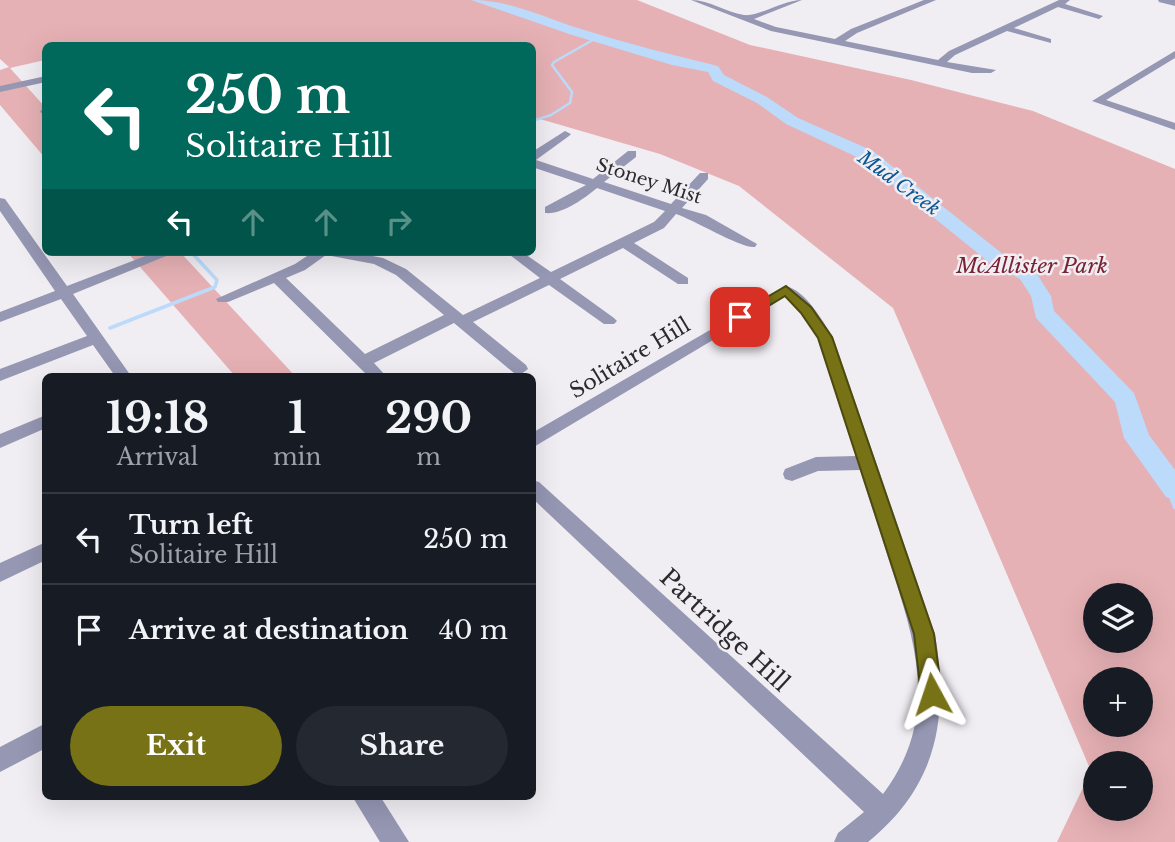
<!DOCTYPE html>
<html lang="en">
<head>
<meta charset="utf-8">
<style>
  body { margin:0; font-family:"Libre Baskerville",serif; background:#242831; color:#f1f3f6; height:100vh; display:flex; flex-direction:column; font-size:26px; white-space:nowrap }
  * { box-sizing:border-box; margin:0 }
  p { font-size:23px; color:#9ea1a6 }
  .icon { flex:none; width:38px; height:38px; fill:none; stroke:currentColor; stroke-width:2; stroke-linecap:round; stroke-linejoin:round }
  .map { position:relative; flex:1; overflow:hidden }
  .drawer { position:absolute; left:42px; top:373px; width:494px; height:427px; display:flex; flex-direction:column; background:#171b24; border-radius:10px; box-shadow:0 7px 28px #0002 }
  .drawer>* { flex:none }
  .banner { position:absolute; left:42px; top:42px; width:494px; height:214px; border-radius:10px; box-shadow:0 7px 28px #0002; background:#00695c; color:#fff; overflow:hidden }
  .controls { position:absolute; left:1083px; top:583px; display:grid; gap:14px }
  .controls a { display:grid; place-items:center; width:70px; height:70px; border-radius:50%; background:#171b24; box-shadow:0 7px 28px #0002; font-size:35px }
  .pin { position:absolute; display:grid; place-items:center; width:60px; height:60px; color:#fff; margin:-30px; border-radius:14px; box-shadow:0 4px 10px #0006 }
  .me { position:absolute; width:77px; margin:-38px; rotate:355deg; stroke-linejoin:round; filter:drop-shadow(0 0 5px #0008) }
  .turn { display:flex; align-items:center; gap:24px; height:147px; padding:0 28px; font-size:32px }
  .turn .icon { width:91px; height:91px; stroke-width:2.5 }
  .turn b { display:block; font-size:49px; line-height:60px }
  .lanes { display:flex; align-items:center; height:66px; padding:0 28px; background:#0003; justify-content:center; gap:35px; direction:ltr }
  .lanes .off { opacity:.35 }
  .eta { display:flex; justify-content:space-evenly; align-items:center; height:119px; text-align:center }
  .eta b { font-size:42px; font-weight:800; line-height:49px }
  .button { display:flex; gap:14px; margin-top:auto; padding:14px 28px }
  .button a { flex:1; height:80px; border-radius:42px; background:#777215; color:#fff; font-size:28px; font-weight:800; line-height:80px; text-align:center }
  .button a+a { background:#242831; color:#f1f3f6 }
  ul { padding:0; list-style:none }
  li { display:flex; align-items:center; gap:21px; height:91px; padding:0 28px; border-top:2px solid #363941 }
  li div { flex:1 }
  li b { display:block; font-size:26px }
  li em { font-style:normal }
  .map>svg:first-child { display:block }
  .green { fill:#e6b1b5; fill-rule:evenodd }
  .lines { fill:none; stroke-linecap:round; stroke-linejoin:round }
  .stream-far2 { stroke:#bcdafa; stroke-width:2.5 }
  .stream-far1 { stroke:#bcdafa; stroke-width:3.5 }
  .stream { stroke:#bcdafa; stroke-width:4.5 }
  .river { fill:#bcdafa; fill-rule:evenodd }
  .minor { fill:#9597b3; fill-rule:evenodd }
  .route { fill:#777215; stroke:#4d4a0e; stroke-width:2 }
  .labels { text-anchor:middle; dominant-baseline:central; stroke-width:5; stroke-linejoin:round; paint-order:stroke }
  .far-street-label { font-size:18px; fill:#2b2a2c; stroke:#f0edf3 }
  .far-water-label { font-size:19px; font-style:italic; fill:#095694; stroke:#f0edf3 }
  .park-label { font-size:21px; font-style:italic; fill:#7a2233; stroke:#f0edf3 }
  .street-label { font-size:21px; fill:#2b2a2c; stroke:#f0edf3 }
  .near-street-label { font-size:24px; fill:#2b2a2c; stroke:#f0edf3 }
</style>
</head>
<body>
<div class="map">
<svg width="1175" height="842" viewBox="0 0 1175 842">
  <rect width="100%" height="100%" fill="#f0edf3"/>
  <g class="green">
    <path d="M0 0H637L750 45 911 80 1033 111 1175 169V842H1057L1091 771 893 308 739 186 660 154 540 119 532 122V46H46L45 60 10 68 45 107V158L0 105V70L9 67 0 59ZM1096 595H1141V640H1096ZM1096 679H1141V724H1096ZM1096 763H1141V808H1096Z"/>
    <path d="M127 252H180L295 376H235Z"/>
  </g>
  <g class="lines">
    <path class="stream-far2" d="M532 121 551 115 570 103 572 92 552 65 554 62 598 37"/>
    <path class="stream-far1" d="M110 328 215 287 217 280 191 252"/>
    <path class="stream" d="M1165 480 1175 507"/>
    <path class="river" d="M471 0C511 0 543 17 581 29 626 43 672 55 718 66L724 75 767 97 798 118 873 151 1004 255 1035 271 1051 296 1054 311 1134 393 1149 435 1175 470V500L1166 497 1124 438 1115 402 1036 318 1031 296 1020 279 990 263 861 159 786 124 757 103 713 81 708 72 672 65 569 34Z"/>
    <g class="minor">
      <path d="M691 0C710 0 725 12 744 15 759 17 783 0 802 0L754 19 776 27 835 39 851 29 924 0H936L857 33 845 41 938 60 949 51 1059 0H1070L1065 4 1103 16 1099 19 1058 7 1014 28 1051 39V43L1007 31 955 55 947 62 996 70 991 73H972L771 31Z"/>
      <path d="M1158 0H1175V6L1159 2Z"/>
      <path d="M1175 51V58L1106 100 1175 123V130L1092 101Z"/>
      <path d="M46 76V82L0 92V86Z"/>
      <path d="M45 108 46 114 41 113 40 111Z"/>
      <path d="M565 131 571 134 569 136 536 160 593 179 628 151H636V157L604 182 671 204 700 173H708V179L682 208 706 215 757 244 755 247C742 249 694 220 676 214L664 228 634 243 688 278V284H678L623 248 560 279 614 318 617 321 614 324H604L549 285 473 322 526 365 528 369 520 375 514 373 454 323 374 363 386 376H368L274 283 228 302H218L216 299 295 264 313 252H352L383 258 406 269 463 315 540 278 506 252H522L551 272 654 222 665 211 597 188C585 198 562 215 545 213V207L586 185 532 167V152ZM326 255 374 264 396 275 444 315 365 354 286 278 305 270Z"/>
      <path d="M0 198 5 199 67 286 156 252H176L73 294 131 376H115L93 345 0 381V369L87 336 61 299 0 322V312L55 291 0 211Z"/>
      <path d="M786 286C806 291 822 320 833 337L935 634C949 719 937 786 868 842H834L838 833 864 812 532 498V480L539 482 883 794C937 722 919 652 893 573 882 539 871 504 860 470L818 471 792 481 785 479 783 474 785 469 816 457 856 456 817 337 801 313 785 297 532 448V433Z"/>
      <path d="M46 415V428L0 448V434Z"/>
      <path d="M46 542V560L0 582V563Z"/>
      <path d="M46 723V748L0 772V747Z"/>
      <path d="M352 796H380L409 842H380Z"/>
    </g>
  </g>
  <path class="route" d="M786 286 811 307 832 337 934 634 942 694 939 701 932 704 924 701 921 694 914 634 818 338 801 313 785 296 745 320H735L733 317Z"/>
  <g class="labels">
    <g class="far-street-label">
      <text transform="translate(649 181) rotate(18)">Stoney Mist</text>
    </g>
    <g class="far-water-label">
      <text transform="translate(899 183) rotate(36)">Mud Creek</text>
    </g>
    <g class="park-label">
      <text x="1032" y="266">McAllister Park</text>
    </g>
    <g class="street-label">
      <text transform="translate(630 358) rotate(-31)">Solitaire Hill</text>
    </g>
    <g class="near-street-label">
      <text transform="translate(725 630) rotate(43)">Partridge Hill</text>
    </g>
  </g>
</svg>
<div class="controls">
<a><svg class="icon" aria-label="layers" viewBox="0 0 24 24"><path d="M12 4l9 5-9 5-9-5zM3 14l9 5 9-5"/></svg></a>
<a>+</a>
<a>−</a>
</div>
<div class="pin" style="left:740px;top:317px;background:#d93025"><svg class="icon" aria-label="arrive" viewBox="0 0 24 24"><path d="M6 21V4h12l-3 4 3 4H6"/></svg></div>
<svg class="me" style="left:932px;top:694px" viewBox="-20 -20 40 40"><path d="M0-17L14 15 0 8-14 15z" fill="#777215" stroke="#fff" stroke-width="4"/></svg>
<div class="banner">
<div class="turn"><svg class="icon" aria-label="left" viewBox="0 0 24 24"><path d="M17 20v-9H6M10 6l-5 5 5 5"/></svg><div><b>250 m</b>Solitaire Hill</div></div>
<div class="lanes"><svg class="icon" aria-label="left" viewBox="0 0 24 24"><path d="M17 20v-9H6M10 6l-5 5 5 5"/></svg><svg class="icon off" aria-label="ahead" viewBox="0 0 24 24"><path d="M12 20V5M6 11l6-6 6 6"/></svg><svg class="icon off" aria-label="ahead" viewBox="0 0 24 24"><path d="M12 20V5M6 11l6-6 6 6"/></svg><svg class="icon off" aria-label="right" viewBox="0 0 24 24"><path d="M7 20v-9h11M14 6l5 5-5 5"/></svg></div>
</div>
<section class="drawer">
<div class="eta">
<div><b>19:18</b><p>Arrival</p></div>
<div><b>1</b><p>min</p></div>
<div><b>290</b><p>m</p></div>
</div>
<ul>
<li><svg class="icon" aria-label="left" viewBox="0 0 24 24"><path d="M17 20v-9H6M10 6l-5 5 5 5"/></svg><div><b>Turn left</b><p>Solitaire Hill</p></div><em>250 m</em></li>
<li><svg class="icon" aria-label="arrive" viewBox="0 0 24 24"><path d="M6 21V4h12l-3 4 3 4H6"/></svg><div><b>Arrive at destination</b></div><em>40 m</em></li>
</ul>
<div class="button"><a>Exit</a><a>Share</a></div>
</section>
</div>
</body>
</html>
